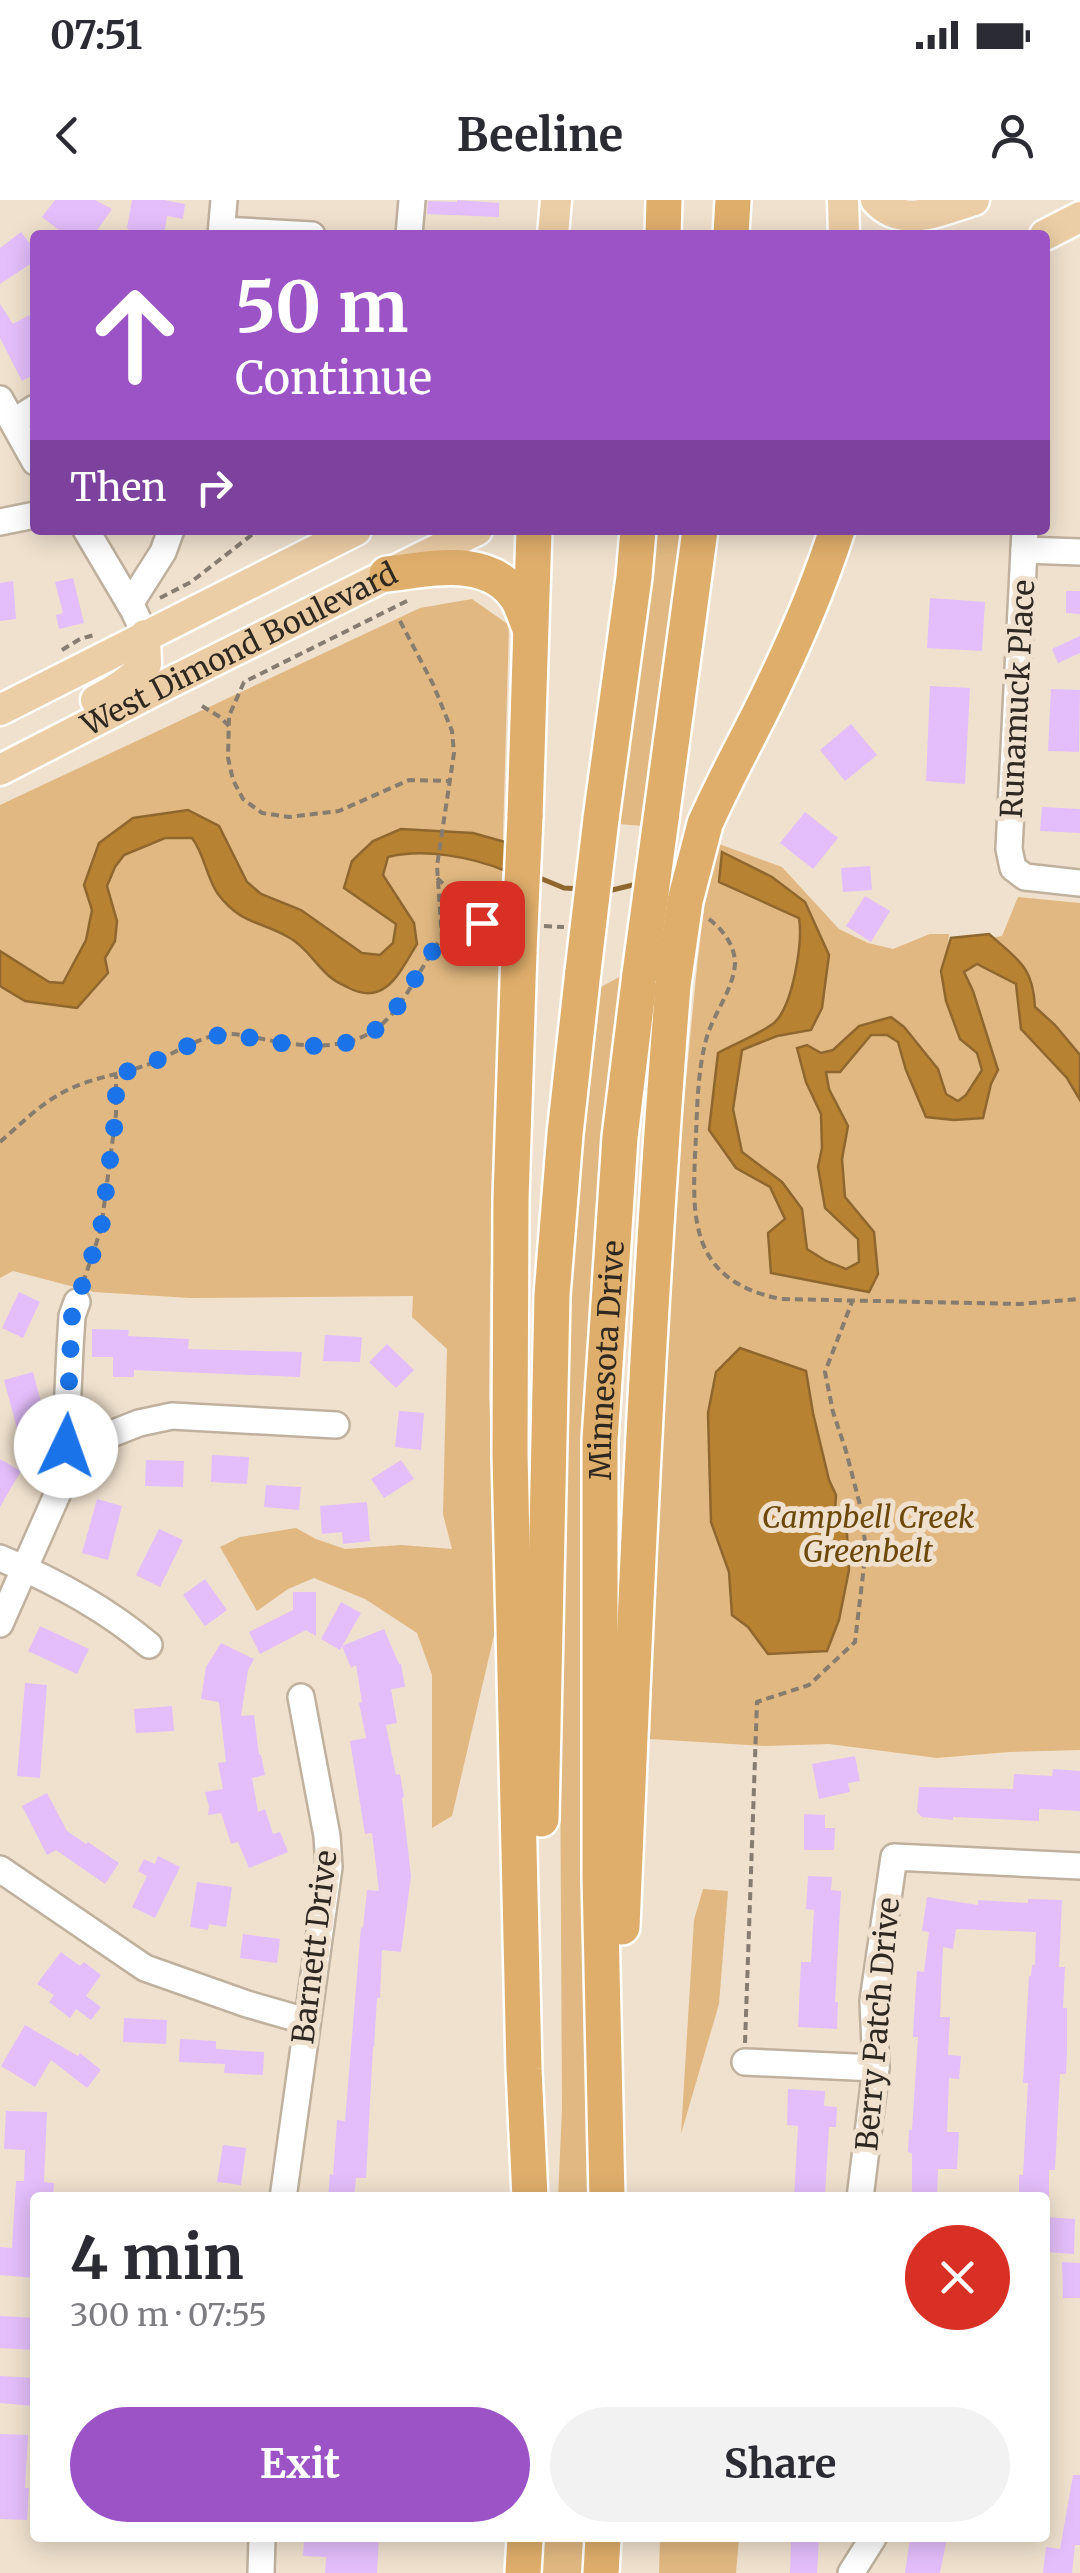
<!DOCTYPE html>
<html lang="en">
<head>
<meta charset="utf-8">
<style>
  body { margin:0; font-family:Merriweather,serif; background:#f2f2f3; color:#2b2b33; height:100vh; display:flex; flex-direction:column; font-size:38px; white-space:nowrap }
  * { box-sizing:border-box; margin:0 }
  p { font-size:32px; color:#7c7c81 }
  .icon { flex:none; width:55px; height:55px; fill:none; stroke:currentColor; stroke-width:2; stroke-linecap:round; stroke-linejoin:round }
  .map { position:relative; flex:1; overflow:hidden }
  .sheet { position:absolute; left:30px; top:1992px; width:1020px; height:350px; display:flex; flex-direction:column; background:#fff; border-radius:10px; box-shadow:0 5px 25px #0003 }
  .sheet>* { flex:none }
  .banner { position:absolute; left:30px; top:30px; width:1020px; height:305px; border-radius:10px; box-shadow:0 5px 25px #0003; background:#9c53c6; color:#fff; overflow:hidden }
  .pin { position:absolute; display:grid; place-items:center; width:85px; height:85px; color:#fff; margin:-42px; border-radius:20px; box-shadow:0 5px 15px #0006 }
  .me { position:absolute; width:110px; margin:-55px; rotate:3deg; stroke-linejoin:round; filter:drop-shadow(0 0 8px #0008) }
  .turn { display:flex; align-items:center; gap:35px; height:210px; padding:0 40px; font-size:45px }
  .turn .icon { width:130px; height:130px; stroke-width:2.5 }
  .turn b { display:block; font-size:70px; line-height:85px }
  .then { display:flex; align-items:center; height:95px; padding:0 40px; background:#0003; gap:20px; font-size:38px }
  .round { display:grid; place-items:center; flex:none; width:105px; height:105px; border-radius:52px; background:#f2f2f3 }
  .overview { display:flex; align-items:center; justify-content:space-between; height:170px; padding:0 40px }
  h1 { font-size:60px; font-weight:700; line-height:75px }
  .primary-button { display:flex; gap:20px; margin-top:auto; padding:20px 40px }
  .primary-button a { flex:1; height:115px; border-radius:60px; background:#9c53c6; color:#fff; font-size:40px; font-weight:700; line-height:115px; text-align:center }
  .primary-button a+a { background:#f2f2f3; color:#2b2b33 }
  .status { display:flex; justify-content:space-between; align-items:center; height:70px; padding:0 50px; background:#fff; direction:ltr }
  .status svg { height:28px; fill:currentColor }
  header { display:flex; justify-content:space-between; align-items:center; height:130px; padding:0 40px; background:#fff; font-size:45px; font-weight:700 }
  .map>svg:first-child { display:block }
  .green { fill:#e1b881 }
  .water { fill:#b88233; stroke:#8f672e; stroke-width:2.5 }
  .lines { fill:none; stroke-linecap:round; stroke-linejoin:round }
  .stream { stroke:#8f672e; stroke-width:5 }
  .building { fill:#e3befb }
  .minor-casing { stroke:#bfb19e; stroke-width:30 }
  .major-casing { stroke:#fff; stroke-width:35 }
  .highway-casing { stroke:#fff; stroke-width:40 }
  .path { stroke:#867c6f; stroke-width:4; stroke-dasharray:8 5; stroke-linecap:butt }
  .minor { stroke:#fff; stroke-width:25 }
  .major { stroke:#eccea6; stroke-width:30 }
  .highway { stroke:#dfae6b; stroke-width:35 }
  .highway-bridge-casing { stroke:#fff; stroke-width:40; stroke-linecap:butt }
  .highway-bridge { stroke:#dfae6b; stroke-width:35 }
  .route { stroke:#1a73e8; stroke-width:18; stroke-dasharray:0 32.4 }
  .labels { text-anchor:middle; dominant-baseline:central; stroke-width:10; stroke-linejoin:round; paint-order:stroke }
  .street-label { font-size:30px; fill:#2e2821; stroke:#f0e1ce }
  .park-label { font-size:30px; font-style:italic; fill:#6c480a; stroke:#f0e1ce }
</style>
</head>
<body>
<div class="status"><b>07:51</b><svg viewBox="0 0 49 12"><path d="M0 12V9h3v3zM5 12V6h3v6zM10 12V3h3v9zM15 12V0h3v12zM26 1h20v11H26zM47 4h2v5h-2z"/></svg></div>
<header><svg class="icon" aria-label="back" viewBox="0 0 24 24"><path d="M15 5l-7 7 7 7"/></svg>Beeline<svg class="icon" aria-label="person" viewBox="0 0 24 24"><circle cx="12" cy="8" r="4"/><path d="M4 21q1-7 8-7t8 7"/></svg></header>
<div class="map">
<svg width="1080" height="2373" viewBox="0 0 1080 2373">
  <rect width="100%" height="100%" fill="#f0e1ce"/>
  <g class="green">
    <path d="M655 330H684L643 626 619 624Z"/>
    <path d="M472 399 509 425 490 1096 489 1197 499 1414 452 1616 432 1628V1475L417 1433 365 1399 314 1378 288 1389 257 1411 220 1347 240 1337 296 1328 316 1339 345 1349 401 1345 452 1349 443 1314 447 1149 412 1117 413 1096 190 1098 94 1092 13 1071 0 1078V605L420 408Z"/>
    <path d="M719 644 782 667 839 729 868 743 893 749 930 734H949L948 745 1002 736 1018 697 1080 703V1550L1009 1552 937 1558 829 1544 765 1546 650 1539 658 1228 673 1014 697 767 704 707Z"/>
    <path d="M625 774 588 1807 589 1997 558 1998 562 1909 560 1538 569 1042 599 788Z"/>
    <path d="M703 1689 728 1691 719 1804 681 1934 694 1720Z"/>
    <path d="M540 2338H589L587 2373H538Z"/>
    <path d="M660 2338H739L736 2373H659Z"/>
  </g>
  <g class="water">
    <path d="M188 610 219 626 247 682 261 694 301 710 362 753 380 755 393 743 396 724 344 688 352 661 373 641 401 629 473 633 505 642 506 671C472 657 424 648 388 657L383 675 414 723 417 744C400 771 386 807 349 788 343 785 334 781 329 776 316 765 306 747 290 738 262 721 241 725 218 694 206 677 205 655 192 638H165L124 655 115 667 107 686 117 721 115 741 105 758 108 773 77 808 25 801 0 786V751L49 782 63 783 86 740 92 710 84 685 99 643 133 618Z"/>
    <path d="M722 652 772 677 805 702 829 755 822 808 811 830 777 836 742 850 733 909 742 952 782 982 802 1009 807 1049 826 1061 846 1069 859 1062 858 1039 825 1008 818 967 822 948 821 914 806 882 797 848 807 845 821 853 833 850 859 826 891 817 904 827 938 869 946 894 958 901 966 895 982 870 977 853 960 839 946 801 941 771 951 738 989 734C1018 760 1033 766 1035 807L1055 825 1080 855V900L1067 878 1021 829 1016 784 977 764 964 772 973 791 998 870 991 884 983 918 954 920 926 917 906 870 898 842 887 835H871L840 872H826L829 889 848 926 842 959 845 997 874 1032 878 1074 869 1092 771 1073 768 1033 785 1019 770 987 736 968 709 930 718 853C734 844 760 834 774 823 793 806 803 742 799 718L719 682Z"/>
    <path d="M740 1148 806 1171 813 1213 829 1280 836 1295 835 1311 847 1334 849 1370 839 1420 827 1451 768 1454 748 1427 732 1415 729 1372 711 1322 708 1213 716 1172Z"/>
  </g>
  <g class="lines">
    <g class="stream">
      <path d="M535 676 564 688 582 689"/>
      <path d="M608 691 641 683"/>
    </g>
  </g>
  <g class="building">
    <path d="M55 0H95L112 9 94 35H65L42 17Z"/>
    <path d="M132 0H164L185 4 183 19 167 16 164 35H135L127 28Z"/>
    <path d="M457 0 499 3V17L427 14 428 1 457 2Z"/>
    <path d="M21 32 35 50V61L0 84V48Z"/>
    <path d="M0 104 13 124 35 112V174L22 181 0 138Z"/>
    <path d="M73 378 84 423 59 429 56 415 63 413 55 382Z"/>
    <path d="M13 381 16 419 0 421V383Z"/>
    <path d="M1066 391H1080V414L1066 413Z"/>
    <path d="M930 398 985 402 982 451 927 448Z"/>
    <path d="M1080 436V453L1058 463 1052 449Z"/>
    <path d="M930 486 970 488 965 584 926 581Z"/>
    <path d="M1051 489 1080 490 1079 552 1048 551Z"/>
    <path d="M851 524 877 555 845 581 820 550Z"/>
    <path d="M1042 607 1080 609V633L1040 631Z"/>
    <path d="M805 612 838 638 813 669 780 643Z"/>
    <path d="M870 666 872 690 843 692 841 668Z"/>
    <path d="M865 696 890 711 871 742 846 726Z"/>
    <path d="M19 1092 40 1102 23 1138 2 1128Z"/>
    <path d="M92 1129 129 1130 128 1136 189 1139 188 1149 302 1152 300 1177 134 1170V1177H113V1157H92Z"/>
    <path d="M325 1135 362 1137 360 1162 323 1161Z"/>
    <path d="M387 1144 414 1170 396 1188 369 1162Z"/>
    <path d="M33 1172 48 1229 19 1236 4 1180Z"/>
    <path d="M399 1211 424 1213 421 1250 395 1247Z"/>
    <path d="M212 1255 249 1257 247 1284 211 1282Z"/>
    <path d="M0 1259 21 1271 0 1307Z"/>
    <path d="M146 1260 184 1261 183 1287 145 1286Z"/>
    <path d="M401 1260 414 1279 384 1298 371 1279Z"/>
    <path d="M266 1285 301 1287 299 1310 264 1307Z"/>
    <path d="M97 1299 122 1306 108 1360 82 1353Z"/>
    <path d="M367 1302 370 1341 343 1344 342 1332 322 1334 320 1306Z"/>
    <path d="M159 1329 183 1340 160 1387 136 1375Z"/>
    <path d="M205 1379 227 1410 205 1426 183 1395Z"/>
    <path d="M293 1392H316V1436L306 1430 260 1454 249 1432 293 1410Z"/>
    <path d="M341 1402 361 1413 340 1450 321 1439Z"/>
    <path d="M40 1426 89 1449 77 1474 28 1451Z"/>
    <path d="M384 1429 399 1464H401L405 1487 391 1489 397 1523 386 1525 396 1575 400 1574 404 1597 402 1598 411 1676 401 1752 382 1750 380 1798H377L374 1847H373L366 1978H356L354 1998H328L330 1974 333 1975 337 1920 345 1921 361 1727 363 1728 367 1690 379 1691 372 1633 365 1634 350 1541 366 1538 359 1503 362 1502 356 1465 351 1468 342 1446Z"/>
    <path d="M221 1443 254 1459 248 1470 241 1516 254 1515 259 1555H261L265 1575 252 1578 258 1612 265 1609 273 1634 280 1632 288 1652 249 1668 238 1642 231 1644 221 1613 208 1615 209 1606 205 1592 223 1589 218 1563 226 1562 219 1502 201 1499 206 1467Z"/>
    <path d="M25 1483 47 1485 40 1578 17 1576Z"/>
    <path d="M172 1506 174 1531 136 1533 134 1509Z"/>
    <path d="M855 1556 860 1581 848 1583 850 1592 819 1599 812 1564Z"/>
    <path d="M1053 1569 1080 1571V1611L1039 1609V1621L953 1617V1620L922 1617 917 1612 919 1587 1013 1589 1014 1574 1052 1576Z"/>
    <path d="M47 1593 67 1631 86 1644 88 1642 119 1663 105 1684 56 1650 47 1655 22 1606Z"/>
    <path d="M804 1614 825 1615V1628H835L834 1650H804Z"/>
    <path d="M158 1656 180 1667 155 1718 132 1707 147 1676 138 1671 144 1659 155 1664Z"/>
    <path d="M808 1676 832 1677 831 1690 841 1691 835 1802H838L837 1829 798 1827 801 1762H811L814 1710 806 1709Z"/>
    <path d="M197 1682 232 1687 226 1727 209 1724 208 1730 190 1727Z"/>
    <path d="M927 1697 978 1705V1700L1028 1703V1699L1062 1700 1059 1767H1065L1063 1808H1067V1850L1066 1874H1060L1055 1970H1049V1998H1019V1975H1023L1028 1883H1023L1029 1776H1031L1032 1765H1035L1036 1732 956 1729 953 1749 943 1747 940 1817H950L948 1855 961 1856 959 1879 949 1878 947 1932H959L957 1969H938L937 1998H912V1953L908 1952 909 1930H912L918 1837H913L914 1816 917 1771 924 1772 929 1732 922 1731Z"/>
    <path d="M243 1734 280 1739 277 1763 240 1758Z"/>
    <path d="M61 1752 80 1766 84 1762 101 1775 86 1796 101 1807 91 1820 76 1809 70 1818 49 1802 54 1795 37 1784Z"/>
    <path d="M124 1818 167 1820 166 1844 123 1842Z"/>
    <path d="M25 1825 78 1856 80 1853 101 1870 87 1888 51 1860 35 1887 1 1866Z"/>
    <path d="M180 1839 216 1841V1849L264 1852 263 1875 224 1873 225 1864 179 1862Z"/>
    <path d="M788 1889 825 1891 824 1906 837 1907 836 1927H829L825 1995H818V1998H794L798 1926 787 1925Z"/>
    <path d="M6 1911 47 1912 44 1982 54 1983 53 1998H35V2078L0 2075V2047L12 2048 16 1981H24L25 1950 4 1949Z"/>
    <path d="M223 1945 246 1948 241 1985 217 1982Z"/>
    <path d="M1045 2017 1075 2019 1074 2054 1045 2052Z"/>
    <path d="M1062 2062 1080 2063V2098H1063Z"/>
    <path d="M0 2116 35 2118V2150L0 2148Z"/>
    <path d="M0 2176 35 2178 34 2206 0 2203Z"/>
    <path d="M0 2234 28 2235 25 2288H29L27 2320 0 2319Z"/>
    <path d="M1073 2275H1080V2345H1075L1072 2373H1043L1046 2347 1060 2349Z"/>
    <path d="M304 2338H379L377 2373H325L326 2357 303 2356Z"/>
    <path d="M910 2338H947L940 2373H905Z"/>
    <path d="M791 2339 819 2340 817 2373H790Z"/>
  </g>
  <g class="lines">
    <defs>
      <g id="minor">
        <path d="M222 30 312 35"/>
        <path d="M221 35 224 0"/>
        <path d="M409 35 412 0"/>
        <path d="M0 199 35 262"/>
        <path d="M13 222 35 208"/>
        <path d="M0 322 35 315"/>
        <path d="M86 330 134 411 145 435"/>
        <path d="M1025 330 1009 649 1013 668 1025 677 1080 683"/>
        <path d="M1024 350 1080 352"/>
        <path d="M130 404 163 352 171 330"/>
        <path d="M64 1279 70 1148 72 1116 77 1102"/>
        <path d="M0 1358C53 1380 105 1408 149 1445"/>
        <path d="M0 1424 64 1279 82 1256 106 1236 139 1223 172 1216 336 1225"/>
        <path d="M0 1669 145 1768 247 1804 306 1821"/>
        <path d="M745 1862 876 1868"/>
        <path d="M283 1998 329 1667 327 1636 301 1497"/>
        <path d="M860 1998 876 1868 873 1801 894 1657 1080 1666"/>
        <path d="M261 2373 262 2338"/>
        <path d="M851 2373 873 2338"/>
      </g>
      <g id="major">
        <path d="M843 0 844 35"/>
        <path d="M876 0C903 30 943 9 974 0"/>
        <path d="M553 35 556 0"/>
        <path d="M1045 35 1080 17"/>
        <path d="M96 500C115 490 132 480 146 464L145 435"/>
        <path d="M0 510 356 330"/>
        <path id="s1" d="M0 570 169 483 477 330"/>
      </g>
      <g id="highway">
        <path d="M663 35 664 0"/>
        <path d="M731 35 733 0"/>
        <path d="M387 374C431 369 490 354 518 399 523 408 526 419 530 428"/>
        <path d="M525 617 534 330"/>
        <path d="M601 619 634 377 638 330"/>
        <path d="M661 619 700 330"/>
        <path d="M705 624C722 585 742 549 761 511 790 453 817 392 837 330"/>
        <path d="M519 751 511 999 510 1254 524 1869 530 1998"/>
        <path d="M541 1619 552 1095 565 934 583 771"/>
        <path d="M622 1727C635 1412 648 1098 673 785"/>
        <path id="s2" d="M607 1998 600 1676V1240L620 937 640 774"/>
        <path d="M523 2373 525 2338"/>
        <path d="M601 2373 603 2338"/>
      </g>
    </defs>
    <use href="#minor" class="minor-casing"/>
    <use href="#major" class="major-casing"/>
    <use href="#highway" class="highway-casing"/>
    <g class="path">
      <path d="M160 398 191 382 258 330"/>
      <path d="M407 401 244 482 229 516 228 558 233 580 243 599 262 613 289 617 339 611 409 580 450 581"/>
      <path d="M400 421 433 484 452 531 454 553 437 666 442 738"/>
      <path d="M62 450 80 439 94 435"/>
      <path d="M202 506 220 517 229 526"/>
      <path d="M437 678 475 713 477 721"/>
      <path d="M709 719C723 730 735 745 735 764 733 792 711 816 705 844 698 873 697 906 696 936 692 1014 686 1080 781 1099L1020 1104 1080 1099"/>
      <path d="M544 726 564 727"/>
      <path d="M0 942C23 922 45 899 74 887 99 876 128 873 154 862 177 852 200 836 225 834 237 833 251 837 263 839 297 846 336 851 368 834 401 817 419 767 442 738 460 725 476 723 497 724"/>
      <path d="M83 1083 101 1029 116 914V876"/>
      <path d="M745 1843 757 1502 809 1485 855 1442 866 1349 860 1305 846 1251 833 1212 825 1172 852 1102"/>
    </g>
    <use href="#minor" class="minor"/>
    <use href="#major" class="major"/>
    <use href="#highway" class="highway"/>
    <defs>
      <g id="highway-bridge">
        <path d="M519 751 525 617"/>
        <path d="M583 771 601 619"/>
        <path d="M640 774 661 619"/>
        <path d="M673 785 685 701 705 624"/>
      </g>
    </defs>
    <use href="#highway-bridge" class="highway-bridge-casing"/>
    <use href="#highway-bridge" class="highway-bridge"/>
  </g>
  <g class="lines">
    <path class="route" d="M66 1246 72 1116 101 1029 116 914V875C132 870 147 865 162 858 185 848 205 835 231 834 281 843 353 863 391 815 410 791 423 762 442 738 455 729 466 724 482 723"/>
  </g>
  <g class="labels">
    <g class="street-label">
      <text stroke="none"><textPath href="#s1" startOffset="268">West Dimond Boulevard</textPath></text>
      <text transform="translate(1017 499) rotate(-87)">Runamuck Place</text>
      <text stroke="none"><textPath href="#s2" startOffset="838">Minnesota Drive</textPath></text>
      <text transform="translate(314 1747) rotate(-83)">Barnett Drive</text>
      <text transform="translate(877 1824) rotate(-85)">Berry Patch Drive</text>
    </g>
    <g class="park-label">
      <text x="868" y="1317">Campbell Creek<tspan x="868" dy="34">Greenbelt</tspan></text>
    </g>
  </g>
</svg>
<div class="pin" style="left:482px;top:723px;background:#d93025"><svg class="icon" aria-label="arrive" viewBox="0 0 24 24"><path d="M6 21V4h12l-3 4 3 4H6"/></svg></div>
<svg class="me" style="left:66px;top:1246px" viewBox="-20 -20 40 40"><circle r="19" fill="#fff"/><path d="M0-13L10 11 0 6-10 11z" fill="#1a73e8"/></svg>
<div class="banner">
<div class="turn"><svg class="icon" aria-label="ahead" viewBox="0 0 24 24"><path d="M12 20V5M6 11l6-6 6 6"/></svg><div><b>50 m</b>Continue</div></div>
<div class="then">Then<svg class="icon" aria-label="right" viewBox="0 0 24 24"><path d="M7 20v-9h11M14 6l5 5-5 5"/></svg></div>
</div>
<section class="sheet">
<div class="overview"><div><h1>4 min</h1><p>300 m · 07:55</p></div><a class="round" style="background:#d93025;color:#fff"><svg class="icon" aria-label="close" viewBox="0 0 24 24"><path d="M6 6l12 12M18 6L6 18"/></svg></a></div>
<div class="primary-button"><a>Exit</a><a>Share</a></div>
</section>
</div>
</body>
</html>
